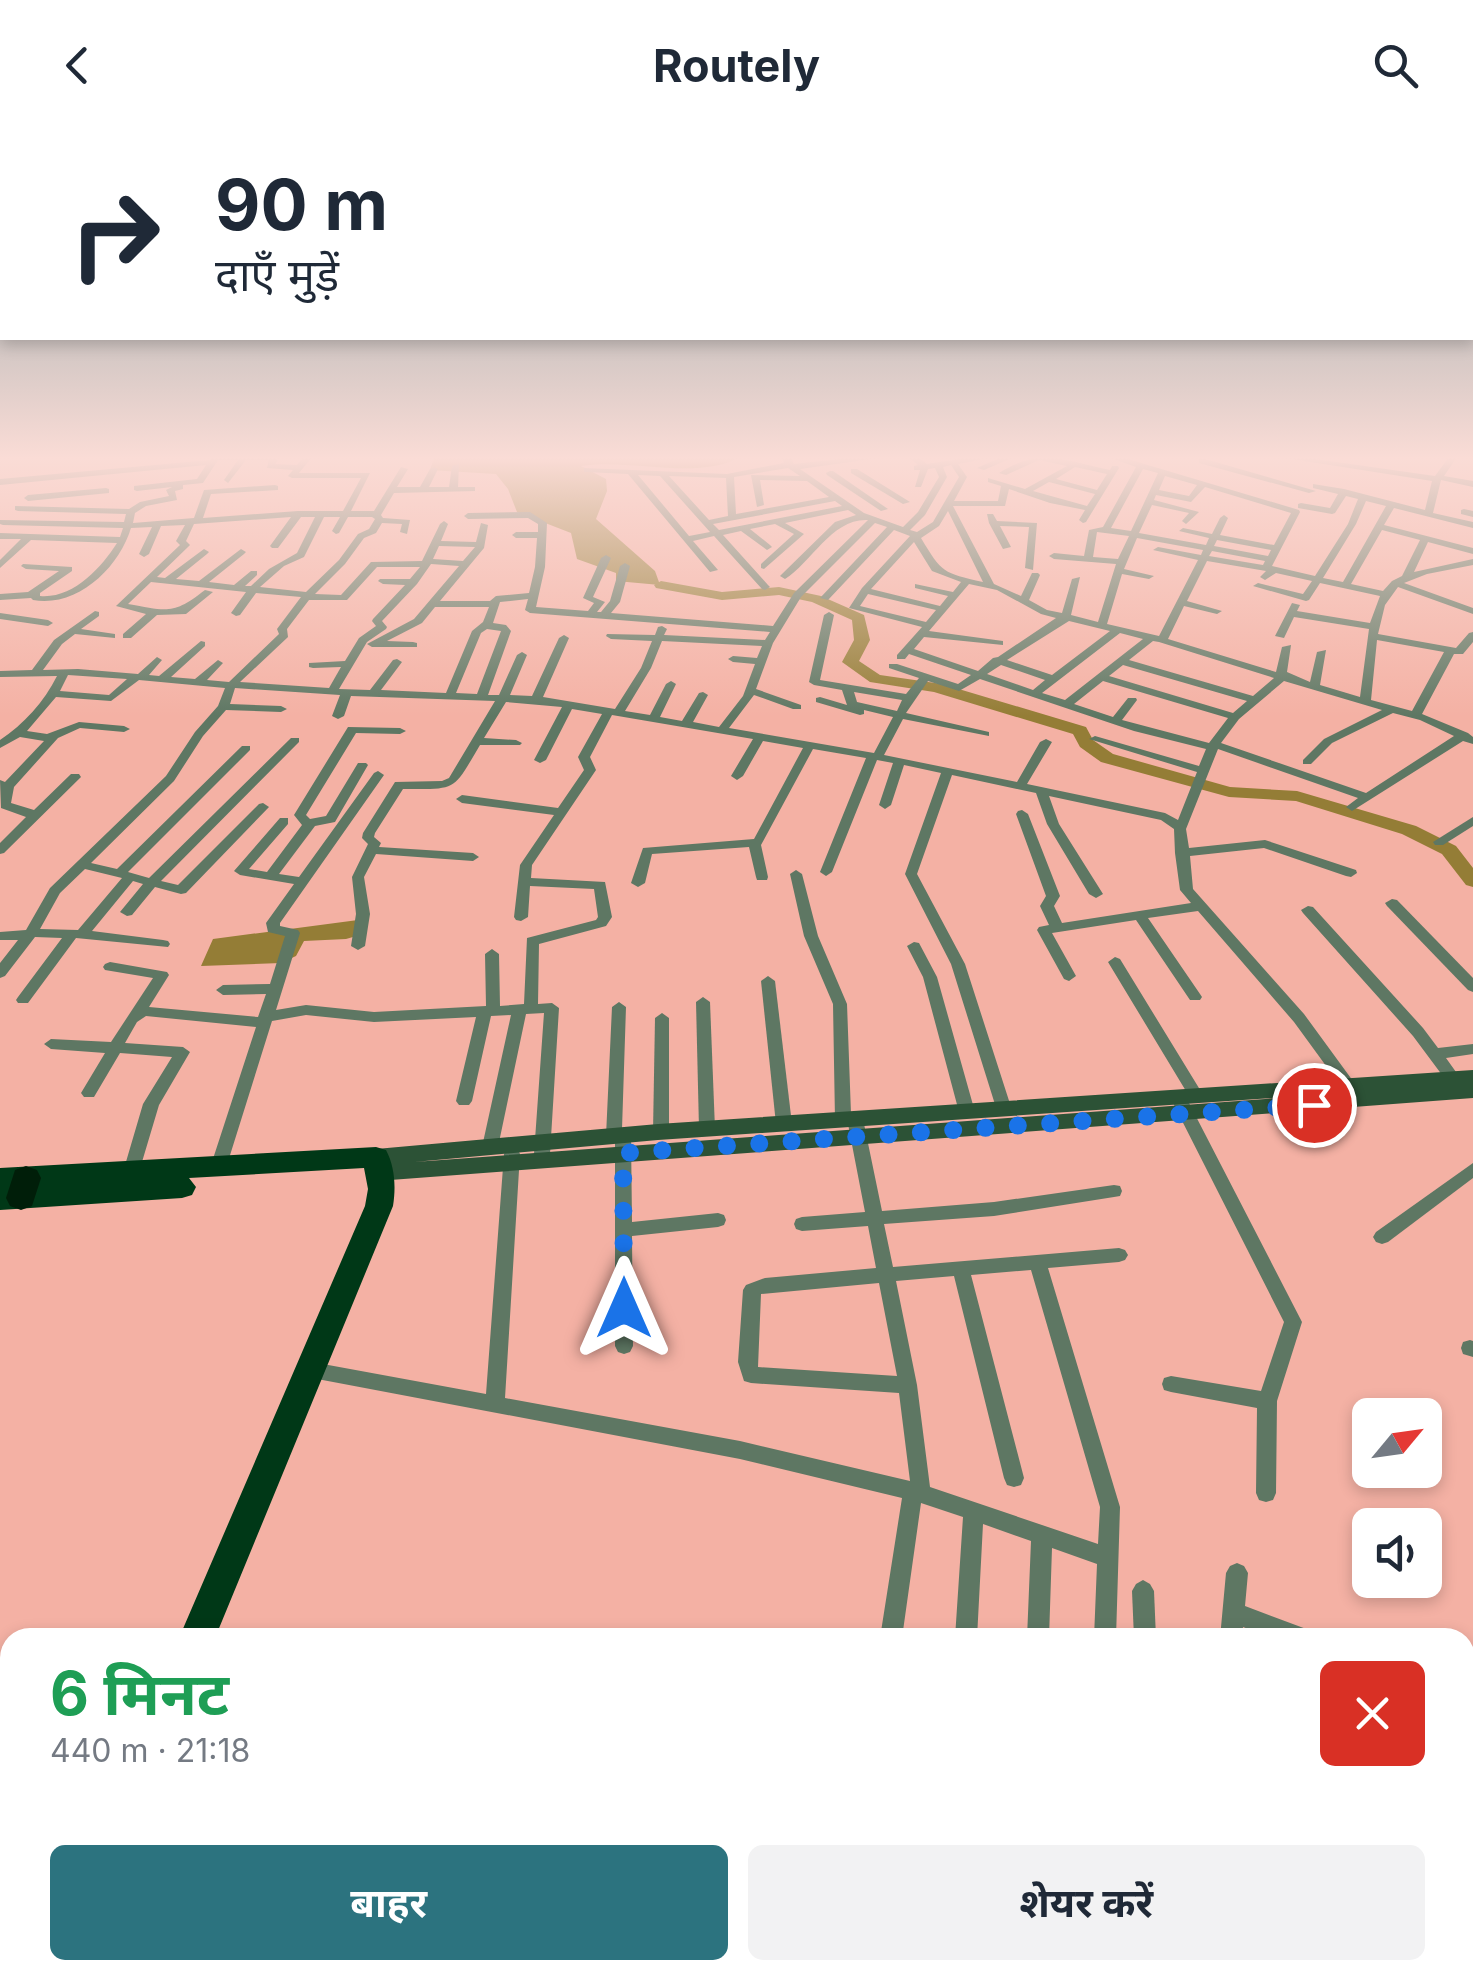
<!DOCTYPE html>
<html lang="hi">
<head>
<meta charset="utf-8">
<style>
  body { margin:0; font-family:Inter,"Noto Sans Devanagari",sans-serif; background:#f2f2f3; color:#1f2937; height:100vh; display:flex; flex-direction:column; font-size:38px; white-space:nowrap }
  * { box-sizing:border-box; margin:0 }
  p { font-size:32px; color:#747a83 }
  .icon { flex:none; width:55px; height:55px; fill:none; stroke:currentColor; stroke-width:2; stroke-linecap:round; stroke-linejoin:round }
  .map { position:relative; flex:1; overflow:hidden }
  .panel { position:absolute; left:0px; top:1498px; width:1475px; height:352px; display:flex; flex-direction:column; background:#fff; border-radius:30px 30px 0 0; box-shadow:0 5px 15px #0003 }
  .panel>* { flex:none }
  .banner { position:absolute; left:0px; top:0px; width:1475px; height:210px; box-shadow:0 5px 15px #0003; background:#fff; color:#1f2937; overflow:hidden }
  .needle { width:65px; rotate:61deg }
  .tools { position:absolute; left:1352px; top:1268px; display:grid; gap:20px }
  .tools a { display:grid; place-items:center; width:90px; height:90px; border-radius:15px; background:#fff; box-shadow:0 5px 15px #0003; font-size:50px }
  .pin { position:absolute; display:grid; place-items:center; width:85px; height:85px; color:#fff; margin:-42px; border:5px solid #fff; border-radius:50%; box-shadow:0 2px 10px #0007 }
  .me { position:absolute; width:110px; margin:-55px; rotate:0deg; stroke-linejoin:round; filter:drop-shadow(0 0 8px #0008) }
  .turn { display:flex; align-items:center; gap:35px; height:210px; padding:0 50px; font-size:45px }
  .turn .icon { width:130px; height:130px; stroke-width:2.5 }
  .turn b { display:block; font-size:70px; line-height:85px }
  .round { display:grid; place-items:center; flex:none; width:105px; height:105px; border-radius:15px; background:#f2f2f3 }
  .summary { display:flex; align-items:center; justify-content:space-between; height:170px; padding:0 50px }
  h1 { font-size:60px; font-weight:700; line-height:75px; color:#1e9e55 }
  .primary-button { display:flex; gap:20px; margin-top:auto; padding:20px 50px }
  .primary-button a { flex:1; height:115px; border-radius:15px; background:#2c737f; color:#fff; font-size:40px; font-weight:700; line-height:115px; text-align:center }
  .primary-button a+a { background:#f2f2f3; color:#1f2937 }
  header { display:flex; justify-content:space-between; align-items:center; height:130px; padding:0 50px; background:#fff; font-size:45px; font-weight:700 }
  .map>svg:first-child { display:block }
  .water { fill:#947d36 }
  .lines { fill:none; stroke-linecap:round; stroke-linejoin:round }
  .river { fill:#947d36; fill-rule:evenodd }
  .street { fill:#5e7763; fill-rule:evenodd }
  .secondary { fill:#2c5236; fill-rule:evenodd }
  .primary { fill:#003817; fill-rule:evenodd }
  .highway { fill:#001e09; fill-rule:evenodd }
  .route { stroke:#1a73e8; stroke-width:18; stroke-dasharray:0 32.4 }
</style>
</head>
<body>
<header><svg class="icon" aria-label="back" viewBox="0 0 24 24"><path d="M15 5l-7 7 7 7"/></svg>Routely<svg class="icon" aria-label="search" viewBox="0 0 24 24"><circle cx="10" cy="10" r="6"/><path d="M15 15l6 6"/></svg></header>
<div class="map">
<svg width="1473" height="1848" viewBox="0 0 1473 1848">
  <rect width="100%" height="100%" fill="#f4b1a4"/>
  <g class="water">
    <path d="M412 327H740C697 351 630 328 581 336L606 349 607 361 596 389 655 441 660 455 616 451V443L577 429 571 403 517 382 508 359 496 344 430 340 434 328Z"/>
    <path d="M358 790 367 803 346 809 304 811 296 826 281 833 201 836 213 809Z"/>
  </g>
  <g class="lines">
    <path class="river" d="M661 451 722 462 779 457 821 466 864 485 870 510 859 531 880 545 942 554 1086 597 1093 610 1113 624 1230 657 1297 661 1416 696 1456 716 1473 738V757L1466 755 1442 724 1402 704 1296 671 1229 667 1101 632 1080 617 1073 604 934 562 870 552 842 532 854 510 852 490 812 472 779 465 722 470 656 458 654 455Z"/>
    <g class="street">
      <path d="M212 327H275L278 330 275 334 297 335 304 327H312L299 343H370L351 381H374L401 337 408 339 397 357H420L430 339 434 337 438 339 429 357H449L452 336 459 334 458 357H475V361L394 363 381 385 383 388 410 390 407 404 400 402 402 394 382 393 376 403 364 408 345 434 315 464 341 465 371 432 422 431 440 394 444 391 448 394 441 411 476 412 481 393 488 395 484 418 440 471H490L496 466 529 463 535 437 537 408H516L512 405 516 402H538V394L528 388 468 389 464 386 468 383 530 382 547 393 545 437 536 477 588 481 594 473 583 468 601 428 606 425 611 428 593 467 605 472 597 482H601L610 471 620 436 625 433 630 436 620 472 611 483 773 496 794 463 868 390C832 388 812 432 785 449L780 446 782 444 835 392 856 385 848 380 785 393 804 404 764 439 761 438V434L794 404 775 394 750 399 770 415 772 417 767 420 741 401 723 405 768 455 770 457 765 460 762 459 714 406 693 411 718 440 710 442 628 344 587 342H584V338L727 344 784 333 782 327H790L794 334 859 327H885L800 339 864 383 903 397 918 382 939 347 935 338 928 339 921 357H915L920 340H914V336L918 335 909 327H918L927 334 973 327H994L958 334 967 347 954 371H998L1001 356 988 352V348L1025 359 1067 336 1039 330 1006 345 999 343C1040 317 1066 331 1110 340L1112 336H1118L1119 338 1086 392 1083 393 1079 390 1085 380 1050 373 1009 359 1005 376H953L994 454 1021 466 1032 443H1038L1040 445 1029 470 1047 480 1062 483 1072 449 1080 447 1071 485 1098 492 1116 434 1054 429 1049 426 1054 423 1084 426 1089 400 1103 397 1136 337 1108 327H1121L1299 380 1300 382 1272 436 1315 446 1348 394 1358 369 1346 366 1335 383 1332 384 1298 378V374L1301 373 1330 378 1338 364 1313 358V354L1344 359 1425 380 1432 351 1279 327H1301L1435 346 1449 327H1457L1444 346 1473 351V357L1441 350 1433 383 1473 392V398L1394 378 1384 395 1473 418V424L1428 412 1414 442 1473 429V435L1427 444 1404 453 1473 478V484L1398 457 1385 475 1378 504 1456 518 1469 503 1473 502V512L1463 524H1454L1422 584 1468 603 1473 607V614L1463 611 1352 681 1346 677 1358 668 1218 619 1186 699 1189 718 1265 710 1356 740 1357 743 1351 747 1346 746 1264 718 1190 726 1193 759 1304 884 1361 962 1358 966H1348L1294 892 1198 781 1148 788 1200 864 1202 867 1200 870H1190L1136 790 1052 803 1076 846 1069 851 1064 849 1037 800 1039 797 1049 795 1040 776 1046 766 1016 684 1018 681 1022 680 1028 684 1060 766 1054 776 1062 793 1191 773 1180 760 1175 723 1174 699 1161 690 1049 666 1059 694 1103 764 1096 768 1089 764 1047 694 1036 663 952 645 917 744 965 834 1012 980 1010 984H998L951 834 905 744 941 643 904 635 891 675 885 679 879 675 893 633 877 630 832 742 826 746 820 742 866 628 813 619 761 715 768 747 767 750H757L756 747 749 717 652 724 645 753 638 757 631 753 643 718 754 709 803 618 763 611 743 646 737 650 731 646 753 609 612 585 590 627 596 640 532 735 531 748 605 752 612 787 606 796 539 814 538 874 552 873 559 878 550 1024 548 1028H536L534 1024 544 883 526 884 498 1017 496 1021H484L482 1017 511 885 491 886 472 971 469 975H459L456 971 476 887 374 892 306 885 272 891 226 1038 224 1042H212L210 1038 256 897 146 886 137 892 125 913 183 917 190 922 159 975 139 1042 137 1046H125L123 1042 143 974 172 927 120 923 94 967H84L81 963 105 923 51 919 44 914 51 909 111 912 153 848 105 840 103 837 105 834 110 832 167 842 169 845 149 877 258 887 266 864 223 865 216 860 223 855 270 854 285 806 268 802 266 793 294 754 240 745 234 741 280 688H288V694L249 739 267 742 302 695 294 685 348 597 400 598 406 601 400 604 356 603 306 685 310 689 326 686 358 633H366L368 635 335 692 315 696 279 744 299 747 374 643 378 641 384 645 280 793V796L298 800 300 803 276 880 306 875 374 882 486 876 485 824 492 819 499 824 500 876 524 874 527 808 596 790 598 787 594 759 530 756 528 787 521 791 516 790 514 787 520 735 554 685 462 673 456 669 462 665 558 678 584 640 578 627 602 584 572 579 546 630 540 633 534 630 562 577 506 572 484 608 516 610 522 613 520 615H480C452 662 458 659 403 659L375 703 374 707 381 713 379 717 473 723 479 727 473 731 376 724 364 747 370 784 365 816 358 820 351 816 356 784 352 747 368 714 362 708 363 703 395 652 442 651 449 648 495 571 351 566 344 586 338 589 332 586 340 565 235 558 230 574 281 576 287 579 281 582 226 580 203 606 174 651 91 733 117 739 242 616H250V620L128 742 149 748 291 608H299V612L161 751 178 755 259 674 263 673 269 677 186 763 181 764 155 757 132 785 127 786 120 782 143 754 133 751 92 801 163 810 168 811 170 814 168 817 76 808 28 873H18L16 870 18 867 62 808 35 807 5 846 0 848V833L18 810H0V802L26 800 50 758 166 646 195 602 218 576 225 558 139 550 111 571 56 567 27 601 47 604 79 592 124 596 130 599 124 602 80 598 58 608 14 657 11 673 34 680 71 644H79L81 647 4 723 0 724V713L26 687 1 678 0 650 5 652 44 611 20 607 0 618V610C24 594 44 572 57 546L0 547V541L32 540 54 510 95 481 99 482V486L81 499 115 504V508L75 504 62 514 43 540 78 539 138 544 157 527 162 530 149 545 159 546 201 511 205 512V516L171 547 195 549 218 530 223 533 207 550 229 552 279 504 277 499 301 467 256 463 240 485 236 486 231 483 246 462 151 452 128 474C168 481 173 485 205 460L213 462 186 484 157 485 131 508H123V504L146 484 116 476 180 415 176 411 185 395 161 396 149 424 144 427 139 424 152 397 131 398C119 438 77 478 33 470L31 468 0 470V464L28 462 59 441 26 439 21 436 23 434 72 437V441L40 463V466C73 469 101 438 117 413L31 410 0 438V430L21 409H0V403L120 407 123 398 3 395 0 394V390L124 392 126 384 18 381 15 380V376L129 379 140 372 169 366 166 360 172 357 137 361 134 360V356L197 349 206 335 0 355V349L210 330ZM218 330H238L224 350 228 353 246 330H269L267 338 293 340 288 346 292 348H361L343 381H298L203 388 211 364 278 360V356L275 355 204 360 194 388 133 393 135 383 146 376 177 370 175 361 183 359V355L203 353ZM951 335 959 347 933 392 917 402 910 400 925 385 947 347 943 337ZM1075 337 1107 344 1097 360 1056 349ZM788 338 800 346 751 345 757 377 764 375 760 350 807 351 829 367 736 384 734 347ZM1143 339 1158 343 1131 401 1111 398ZM638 345 660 346 710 402 689 406ZM669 346 726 348 728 386 709 390ZM1165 346 1197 355 1189 366 1159 360ZM1049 352 1095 364 1087 376 1033 361ZM1205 357 1291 383 1274 415 1220 405 1228 388 1224 385 1220 388 1212 404 1183 398 1179 401 1209 408 1206 415 1139 403 1152 375 1189 383 1182 391 1186 394 1199 382 1154 370 1156 365 1191 372ZM835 371 842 376 719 400 713 394ZM1366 371 1386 376 1343 452 1323 448 1356 394ZM948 381 983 452C943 443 942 443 921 408L939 396ZM291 387 270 416 272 418H278L301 387H315L297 423 269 439 251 456H245L257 445V441H251L234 455 209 452 244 424 246 422 241 419 199 451 176 449 207 424 209 422 204 419 165 448 157 447 188 417 190 415 186 411 194 394ZM324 387H340L332 401 336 404 339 403 348 387H372L375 389 369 399 358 404 339 430 306 462 260 457 284 436 304 427ZM875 393 887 397 820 468 828 470 894 400 910 406 862 458 849 478 922 497 897 525V529H905L909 524 971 545 958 554 897 534H889V538L919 548 906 564 820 550 834 485 829 482 824 485 809 552 814 555 842 560 847 575 820 567 816 568V572L860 585 864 584V580L893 587 874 623 729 598 754 565 793 579H801V575L756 559 773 513 801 467ZM1382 400 1420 410 1402 446 1392 451 1383 461 1351 454ZM1097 402 1129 406 1118 429 1093 427ZM1137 408 1203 420 1201 425 1158 417 1153 420 1198 430 1159 506 1107 494 1122 444 1149 449 1154 446 1124 439ZM1217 410 1271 420 1268 426 1214 416ZM914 412 932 441 961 452 953 462 915 454V458L948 466 940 476 871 459ZM439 416 475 417 463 431 433 429ZM1212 421 1265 431 1263 435 1209 426ZM1207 431 1266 441 1260 447 1265 450 1276 443 1312 451 1303 464 1258 453 1253 456 1306 471 1309 470 1320 453 1380 466 1370 493 1297 481 1300 475 1292 473 1275 506 1284 508 1294 487 1369 499 1360 567 1320 555 1326 520 1317 522 1310 552 1287 542 1291 515 1282 517 1276 542 1168 509 1184 476 1217 484 1222 481 1187 471ZM431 434 459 436 414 489 367 514 372 517H417V513L413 512 387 511 422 493 435 477H489L483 492 472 501 446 563 381 560 402 532 397 529 393 530 370 560 339 559 367 512 386 499 387 497 382 491 417 454ZM377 437H420L410 449H380L378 451 383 454 405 455 373 489 372 491 376 496 359 508 345 531 309 533V537L313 538 341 537 329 558 240 552 288 507 287 499 309 470H347ZM969 454 997 460 1041 484 1056 488 998 527 993 528 978 541 914 519 924 507 1003 515V511L929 501ZM868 464 936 480 926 492 860 476ZM528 469 525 480 530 483 770 502 765 510 664 505 667 499 662 496 658 497 655 505 607 504 606 506 611 509 652 511 641 538 615 579 543 567 569 508 564 505 559 508 532 566 510 565 527 525 522 522 517 525 499 565H488L511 501 506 495 493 493 500 472ZM1069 491 1110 501 1052 545 1007 530ZM487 499 501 501 477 564 456 563 481 503ZM1120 503 1143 509 1065 570 1042 563ZM1377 510 1444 522 1412 581 1371 570ZM662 511 762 516 757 528 733 526 728 529 733 532 755 534 743 566 719 597 693 592 708 565 703 562 699 563 682 591 660 587 676 554 671 551 666 554 650 585 625 581 651 538ZM1153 511 1159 512 1274 548 1253 566 1129 530ZM1001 535 1045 550 1033 560 987 544ZM1123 535 1247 571 1233 583 1109 546ZM68 545 127 549 109 565 60 561ZM980 549 1134 601 1206 619 1199 636 1095 606 1089 609 1197 642 1178 690 1165 683 1027 654 1052 612 1046 609 1040 612 1017 652 884 625 903 589 989 606V602L906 583 928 551 959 561ZM1103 551 1228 588 1209 613 1122 590 1137 570 1136 568H1128L1113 587 1074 574ZM1284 551 1382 580 1324 609 1303 630V634H1311L1332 613 1393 583 1420 590 1454 606 1366 663 1221 613 1239 589ZM854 562 902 570 897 581 857 572ZM85 739 122 748 78 800 40 799 60 763Z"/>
      <path d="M1002 327H1014L984 340 977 338Z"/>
      <path d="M1199 329H1205L1316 361 1309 363 1199 333Z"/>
      <path d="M851 339H857L910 372 903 374 851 343Z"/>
      <path d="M830 341H833L888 379 881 381 827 345 826 343Z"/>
      <path d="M106 358 109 359V363L28 371 24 368 28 365Z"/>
      <path d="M1464 379 1473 381V387L1461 384V380Z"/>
      <path d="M987 384H993L997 391 1037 393 1033 440 1025 438 1029 397 1000 396 1011 417 1003 419 989 393Z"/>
      <path d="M0 483 48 490 53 493 48 496 0 489Z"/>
      <path d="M1473 687V696L1443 715H1435L1433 712Z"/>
      <path d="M796 740 802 744 818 806 847 874 851 984 861 985 863 989 882 1081 994 1072 1114 1055 1120 1056 1122 1061 1120 1066 1114 1067 994 1086 884 1094 893 1137 1119 1118 1125 1120 1128 1125 1125 1130 1119 1132 1048 1138 1120 1377 1116 1508H1094L1097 1434 1052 1418 1049 1508H1027L1031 1411 983 1394 977 1508H955L963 1387 921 1373 902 1508H880L902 1368 740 1329 312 1248 305 1246 303 1240 305 1234 312 1232 486 1264 504 1024 506 1020H518L520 1024 505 1268 740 1311 910 1351 899 1263 751 1253 744 1251 738 1232 743 1160 746 1155 765 1148 876 1138 868 1096 802 1101 796 1099 794 1094 796 1089 802 1087 865 1082 848 994H837L835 990 833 874 804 806 790 744ZM1031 1140 1100 1377 1098 1414 930 1357 917 1255 896 1151 954 1146 1004 1348 1007 1355 1014 1357 1021 1355 1024 1348 971 1145ZM879 1153 897 1246 758 1237 761 1164Z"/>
      <path d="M1392 769 1397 770 1473 848V862L1468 860 1387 776 1385 773Z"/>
      <path d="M1308 776 1313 777 1423 898 1438 918 1473 914V924L1446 928 1461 949 1458 953H1448L1413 906 1303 783 1301 780Z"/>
      <path d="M914 812 919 813 937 847 975 982 973 986H961L959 982 923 847 907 816Z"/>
      <path d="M1115 827 1120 829 1202 963 1205 967 1202 971H1192L1108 832Z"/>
      <path d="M768 846 775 851 792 994 790 998H778L776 994 761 851Z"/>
      <path d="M703 867 710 872 715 999 713 1003H701L699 999 696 872Z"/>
      <path d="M619 872 626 877 622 999 629 1001 631 1005 632 1092 718 1083 724 1085 726 1090 724 1095 718 1097 632 1106 633 1216 630 1222 624 1224 618 1222 615 1216V1012L608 1010 606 1006 612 877Z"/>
      <path d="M662 883 669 888V1002L667 1006H655L653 1002 655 888Z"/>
      <path d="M1181 967 1187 969 1189 973 1302 1192 1277 1271 1276 1363 1273 1370 1266 1372 1259 1370 1256 1363 1257 1278 1171 1262 1164 1260 1162 1254 1164 1248 1171 1246 1261 1261 1284 1192 1173 973 1175 969Z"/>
      <path d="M1473 1033V1048L1388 1112 1382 1114 1376 1112 1373 1107 1376 1102Z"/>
      <path d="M1470 1210 1473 1211V1227L1463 1224 1461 1218 1463 1212Z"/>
      <path d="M1237 1433 1244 1436 1248 1443 1245 1476 1309 1500 1312 1508H1271L1243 1497 1242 1508H1220L1226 1443 1230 1436Z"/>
      <path d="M1143 1450 1150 1454 1154 1461 1156 1508H1134L1132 1461 1136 1454Z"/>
      <path d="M1465 1530 1473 1531V1553L1465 1552Z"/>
      <path d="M1465 1668 1473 1671V1695L1465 1692Z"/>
      <path d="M1465 1829 1469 1831 1473 1848H1447V1840H1465Z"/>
    </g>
    <path class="secondary" d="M1473 940V968L377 1051 369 1049 366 1043 375 1035 368 1033 365 1027 368 1021 376 1019 658 994ZM1332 964 414 1032 658 1010Z"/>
    <g class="primary">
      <path d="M376 1017 386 1020C395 1037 396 1057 393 1076L215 1508H179L365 1076 368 1059 364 1038 189 1048 196 1057 192 1065 182 1068 0 1080V1038Z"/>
      <path d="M26 1840H68L65 1848H23Z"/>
    </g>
    <path class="highway" d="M26 1036 37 1040 41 1048 32 1076 21 1080 10 1076 6 1068 15 1040Z"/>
  </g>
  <linearGradient id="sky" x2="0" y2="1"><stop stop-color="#869ea1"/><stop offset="0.56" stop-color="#fadcd6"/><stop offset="1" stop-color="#fadcd6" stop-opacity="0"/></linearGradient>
  <rect width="1473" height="586" fill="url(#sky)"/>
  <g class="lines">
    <path class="route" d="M624 1178 623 1023 1314 975"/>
  </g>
</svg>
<div class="tools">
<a><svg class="needle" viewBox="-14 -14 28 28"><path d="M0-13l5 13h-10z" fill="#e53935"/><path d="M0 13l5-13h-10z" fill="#747a83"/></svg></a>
<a><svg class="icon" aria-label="sound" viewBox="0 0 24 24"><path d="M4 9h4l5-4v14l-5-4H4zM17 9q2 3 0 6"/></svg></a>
</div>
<div class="pin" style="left:1314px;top:975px;background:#d93025"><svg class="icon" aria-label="arrive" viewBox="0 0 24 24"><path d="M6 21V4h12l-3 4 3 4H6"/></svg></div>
<svg class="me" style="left:624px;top:1178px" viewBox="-20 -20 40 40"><path d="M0-17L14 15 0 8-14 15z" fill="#1a73e8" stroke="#fff" stroke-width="4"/></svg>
<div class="banner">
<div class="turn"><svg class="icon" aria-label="right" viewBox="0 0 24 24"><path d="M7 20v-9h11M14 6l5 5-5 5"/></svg><div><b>90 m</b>दाएँ मुड़ें</div></div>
</div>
<section class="panel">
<div class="summary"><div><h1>6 मिनट</h1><p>440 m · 21:18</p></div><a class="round" style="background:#d93025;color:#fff"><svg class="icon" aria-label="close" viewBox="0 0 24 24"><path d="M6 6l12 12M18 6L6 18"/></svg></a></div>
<div class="primary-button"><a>बाहर</a><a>शेयर करें</a></div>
</section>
</div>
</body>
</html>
